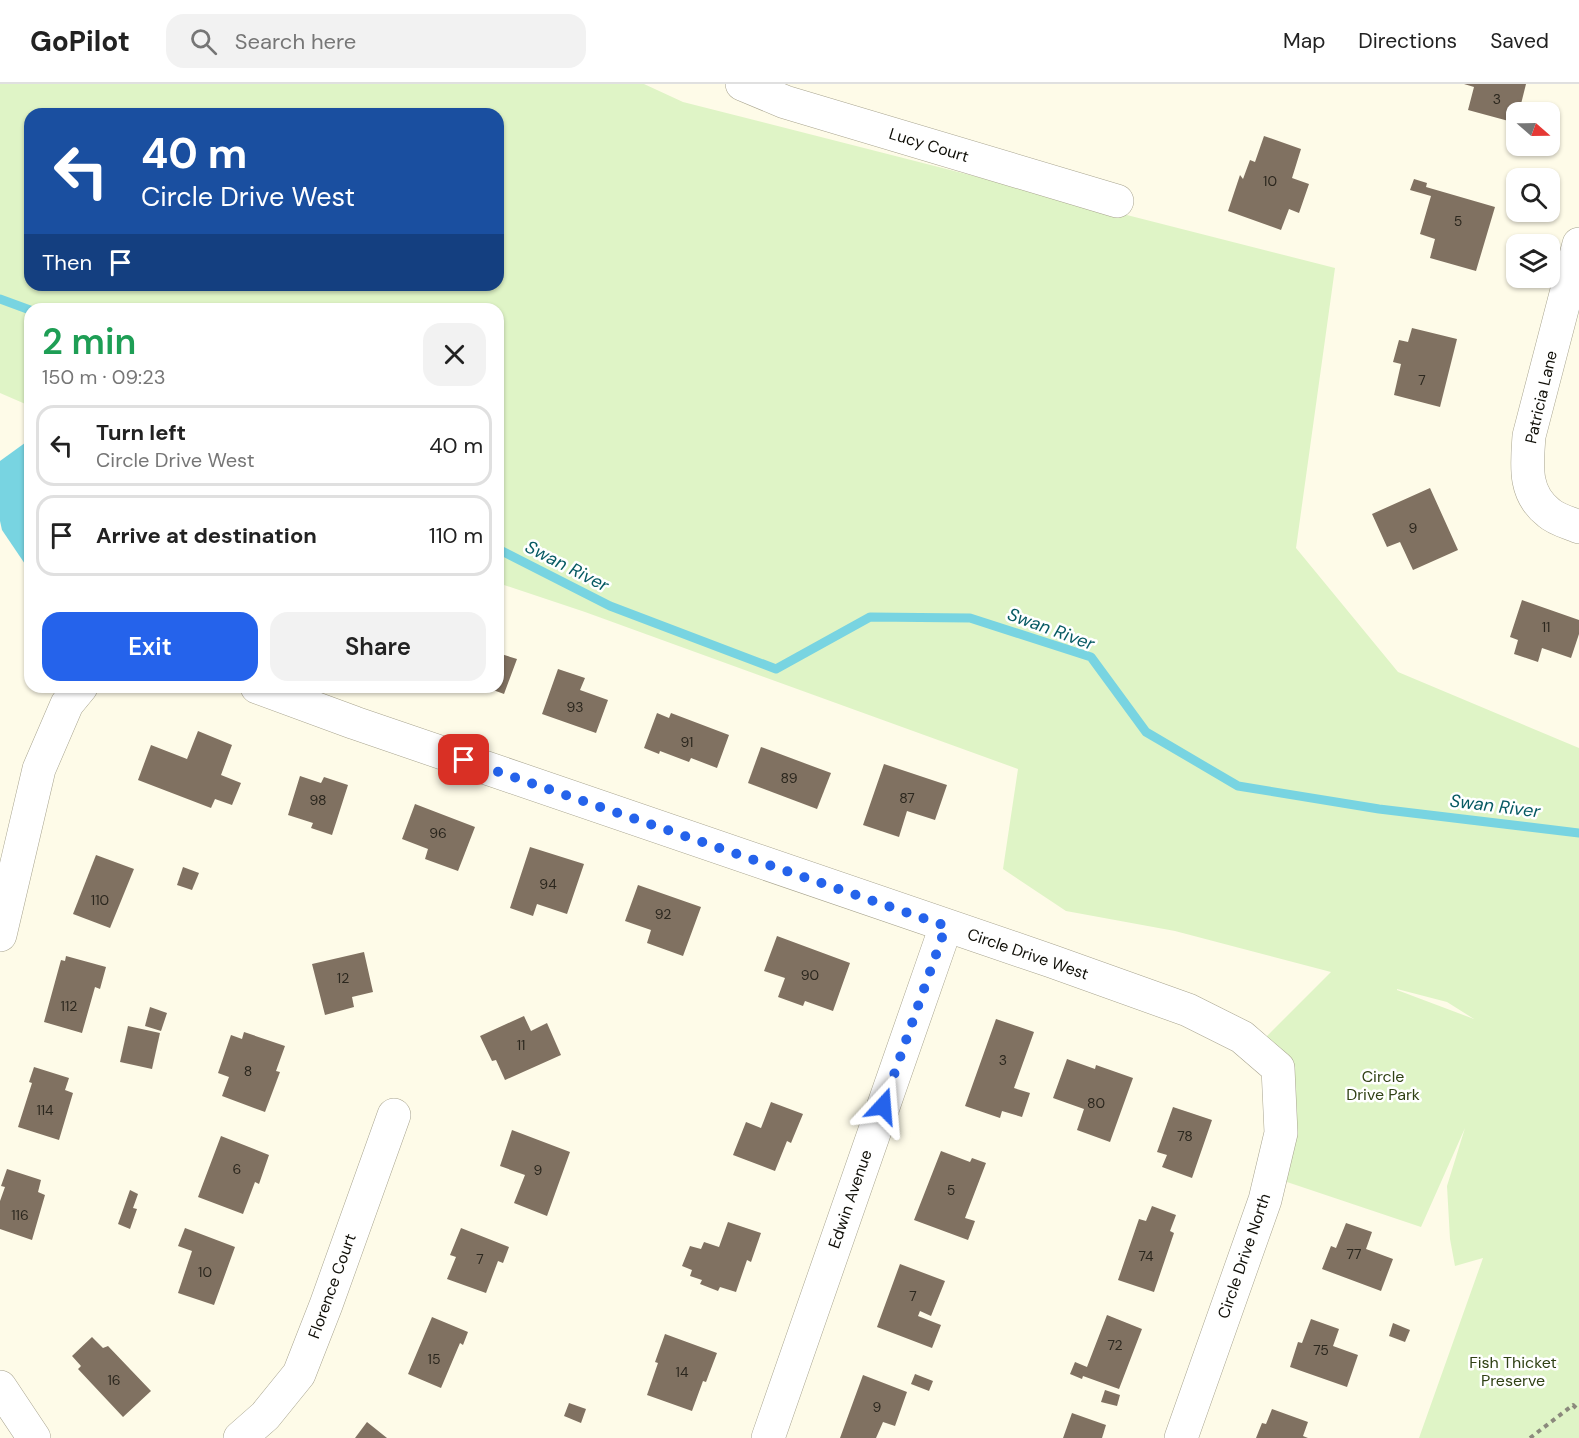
<!DOCTYPE html>
<html lang="en">
<head>
<meta charset="utf-8">
<style>
  body { margin:0; font-family:"DM Sans",sans-serif; background:#f2f2f2; color:#222; height:100vh; display:flex; flex-direction:column; font-size:22px; white-space:nowrap }
  * { box-sizing:border-box; margin:0 }
  p { font-size:20px; color:#767676 }
  .icon { flex:none; width:33px; height:33px; fill:none; stroke:currentColor; stroke-width:2; stroke-linecap:round; stroke-linejoin:round }
  .map { position:relative; flex:1; overflow:hidden }
  .sheet { position:absolute; left:24px; top:219px; width:480px; height:390px; display:flex; flex-direction:column; background:#fff; border-radius:18px; box-shadow:0 2px 4px #0004 }
  .sheet>* { flex:none }
  .banner { position:absolute; left:24px; top:24px; width:480px; height:183px; border-radius:18px; box-shadow:0 2px 4px #0004; background:#1a4fa0; color:#fff; overflow:hidden }
  .needle { width:39px; rotate:110deg }
  .fabs { position:absolute; left:1506px; top:18px; display:grid; gap:12px }
  .fabs a { display:grid; place-items:center; width:54px; height:54px; border-radius:12px; background:#fff; box-shadow:0 2px 4px #0004; font-size:30px }
  .pin { position:absolute; display:grid; place-items:center; width:51px; height:51px; color:#fff; margin:-26px; border-radius:12px; box-shadow:0 3px 9px #0006 }
  .me { position:absolute; width:66px; margin:-33px; rotate:19deg; stroke-linejoin:round; filter:drop-shadow(0 0 4px #0008) }
  .turn { display:flex; align-items:center; gap:21px; height:126px; padding:0 18px; font-size:27px }
  .turn .icon { width:78px; height:78px; stroke-width:2.5 }
  .turn b { display:block; font-size:42px; line-height:51px }
  .then { display:flex; align-items:center; height:57px; padding:0 18px; background:#0003; gap:12px; font-size:22px }
  .round { display:grid; place-items:center; flex:none; width:63px; height:63px; border-radius:18px; background:#f2f2f2 }
  .headline { display:flex; align-items:center; justify-content:space-between; height:102px; padding:0 18px }
  h1 { font-size:36px; font-weight:600; line-height:45px; color:#1e9e55 }
  .primary-button { display:flex; gap:12px; margin-top:auto; padding:12px 18px }
  .primary-button a { flex:1; height:69px; border-radius:18px; background:#2563eb; color:#fff; font-size:24px; font-weight:600; line-height:69px; text-align:center }
  .primary-button a+a { background:#f2f2f2; color:#222 }
  ul { padding:0; list-style:none }
  li { display:flex; align-items:center; gap:18px; height:81px; margin:0 12px 9px; padding:0 6px; border:3px solid #e0e0e0; border-radius:18px }
  li div { flex:1 }
  li b { display:block; font-size:22px }
  li em { font-style:normal }
  header { display:flex; align-items:center; gap:36px; box-sizing:border-box; height:84px; padding:0 30px; background:#fff; border-bottom:2px solid #e0e0e0 }
  header strong { font-size:28px }
  nav { display:flex; gap:33px; margin-inline-start:auto; font-size:21px }
  .search { width:420px; height:54px; background:#f2f2f2; display:flex; align-items:center; gap:15px; box-sizing:border-box; padding:0 21px; border-radius:18px; color:#767676; font-size:22px }
  .map>svg:first-child { display:block }
  .green { fill:#dff4c6; fill-rule:evenodd }
  .water { fill:#78d4e1 }
  .lines { fill:none; stroke-linecap:round; stroke-linejoin:round }
  .stream { stroke:#78d4e1; stroke-width:9 }
  .building { fill:#807161 }
  .minor-casing { stroke:#a8a48f; stroke-width:34 }
  .path { stroke:#8b897c; stroke-width:4; stroke-dasharray:4.5 4.5; stroke-linecap:butt }
  .minor { stroke:#fff; stroke-width:33 }
  .route { stroke:#2563eb; stroke-width:10; stroke-dasharray:0 18 }
  .labels { text-anchor:middle; dominant-baseline:central; stroke-width:5; stroke-linejoin:round; paint-order:stroke }
  .number-label { font-size:14px; fill:#2b271e }
  .street-label { font-size:16px; fill:#0f0e07; stroke:#fff }
  .park-label { font-size:16px; fill:#304114; stroke:#fff }
  .water-label { font-size:18px; font-style:italic; fill:#075a63; stroke:#fff }
</style>
</head>
<body>
<header>
<strong>GoPilot</strong>
<div class="search"><svg class="icon" aria-label="search" viewBox="0 0 24 24"><circle cx="10" cy="10" r="6"/><path d="M15 15l6 6"/></svg>Search here</div>
<nav><a>Map</a><a>Directions</a><a>Saved</a></nav>
</header>
<div class="map">
<svg width="1579" height="1354" viewBox="0 0 1579 1354">
  <rect width="100%" height="100%" fill="#fefbe8"/>
  <path class="green" d="M0 0H644L683 18 1335 184 1296 464 1398 588 1579 664V1354H1419L1483 1174 1455 1182 1450 1155 1447 1102 1465 1044 1421 1143 1284 1097 1265 954 1331 888 1175 847 1066 827 1003 785 1018 685 585 528 498 499V225H30V322L0 309ZM30 30H498V201H30ZM1397 905 1447 918 1474 935 1397 906Z"/>
  <path class="water" d="M29 356H30V483H27L2 446 0 437V377Z"/>
  <g class="lines">
    <g class="stream">
      <path d="M0 215 30 226"/>
      <path d="M30 352V360"/>
      <path d="M498 465 610 522 776 585 870 533 970 534 1091 573 1146 648 1238 702 1379 725 1579 749"/>
    </g>
  </g>
  <g class="building">
    <path d="M1464 0H1526L1519 28H1516V39L1468 26 1474 3Z"/>
    <path d="M1264 52 1301 65 1292 94 1309 100 1299 129 1289 125 1281 146 1228 127 1240 91 1243 95 1250 76 1255 78Z"/>
    <path d="M1414 95 1427 99 1426 103 1495 123 1476 187 1430 174 1435 155 1420 150 1431 112 1410 106Z"/>
    <path d="M1412 244 1457 255 1440 323 1394 311 1401 280 1393 278 1399 256 1408 258Z"/>
    <path d="M1430 404 1458 466 1413 486 1400 458 1387 463 1372 430Z"/>
    <path d="M1522 516 1579 536V550L1571 574 1542 564 1538 578 1514 570 1518 556 1510 553Z"/>
    <path d="M498 569 517 575 504 610 485 603H498Z"/>
    <path d="M558 585 585 594 580 606 608 616 596 649 542 630Z"/>
    <path d="M657 629 669 634 671 629 729 651 717 684 691 674 689 678 660 667 659 670 644 664Z"/>
    <path d="M198 647 232 661 221 691 241 699 232 721 215 715 211 724 138 696 151 661 187 675Z"/>
    <path d="M761 663 831 689 817 725 748 699Z"/>
    <path d="M884 680 947 701 935 736 907 727 899 753 863 741Z"/>
    <path d="M300 692 321 699 324 693 348 701 332 751 311 744 313 739 288 731Z"/>
    <path d="M415 720 475 743 458 787 425 775 428 765 402 755Z"/>
    <path d="M530 763 584 780 567 830 537 820 533 832 510 824Z"/>
    <path d="M96 771 134 785 110 844 73 830Z"/>
    <path d="M183 783 199 789 192 806 177 801Z"/>
    <path d="M638 801 701 823 683 872 647 859 651 846 625 837Z"/>
    <path d="M777 852 850 879 833 927 805 917 803 922 778 913 785 894 764 887Z"/>
    <path d="M364 868 373 908 352 913 354 923 325 931 312 880Z"/>
    <path d="M66 872 106 883 100 905 95 903 82 949 44 938 61 876 65 877Z"/>
    <path d="M150 923 167 929 161 947 145 942Z"/>
    <path d="M524 932 531 947 547 939 561 971 505 996 496 976 492 977 480 952Z"/>
    <path d="M996 935 1034 948 1014 1004 1030 1009 1022 1033 1002 1027 1000 1034 965 1022Z"/>
    <path d="M128 942 160 949 152 985 120 978Z"/>
    <path d="M244 948 285 962 276 987 280 988 265 1028 222 1012 229 993 218 989 231 951 242 955Z"/>
    <path d="M1067 975 1095 985 1096 981 1133 994 1110 1058 1077 1046 1084 1025 1053 1014Z"/>
    <path d="M34 983 69 994 65 1006 73 1009 59 1056 18 1043 32 999 29 998Z"/>
    <path d="M771 1018 803 1030 791 1059 787 1057 775 1087 733 1071 746 1038 761 1044Z"/>
    <path d="M1173 1023 1212 1036 1192 1094 1162 1083 1167 1071 1157 1068Z"/>
    <path d="M512 1046 570 1068 547 1132 514 1119 525 1091 500 1082Z"/>
    <path d="M221 1052 269 1071 259 1100 255 1098 243 1130 198 1113Z"/>
    <path d="M941 1067 970 1078 972 1074 986 1079 965 1134 975 1137 968 1156 914 1136Z"/>
    <path d="M7 1085 41 1096 38 1108 45 1111 32 1156 0 1145V1117L5 1103 1 1102Z"/>
    <path d="M130 1106 138 1110 133 1124 137 1125 130 1145 118 1140Z"/>
    <path d="M1152 1122 1176 1131 1170 1147 1174 1149 1154 1208 1118 1196 1139 1135 1146 1137Z"/>
    <path d="M728 1138 761 1149 751 1178 747 1176 736 1208 720 1203 718 1207 700 1200 702 1196 690 1192 692 1186 682 1182 690 1162 701 1165 704 1158 719 1163Z"/>
    <path d="M1346 1139 1372 1148 1366 1165 1393 1175 1381 1207 1322 1185 1331 1162 1336 1164Z"/>
    <path d="M185 1144 235 1163 214 1221 178 1209 192 1167 178 1162Z"/>
    <path d="M461 1144 509 1163 503 1179 498 1177 486 1209 447 1195 456 1173 450 1171Z"/>
    <path d="M900 1180 945 1197 931 1232 920 1227 918 1232 941 1241 932 1264 877 1243Z"/>
    <path d="M1107 1231 1142 1245 1119 1305 1083 1292 1082 1295 1070 1290 1075 1278 1087 1283Z"/>
    <path d="M432 1233 468 1248 463 1261 460 1259 441 1304 408 1290Z"/>
    <path d="M1311 1235 1339 1245 1333 1262 1358 1271 1347 1303 1290 1283 1298 1258 1302 1259Z"/>
    <path d="M1393 1239 1410 1246 1405 1258 1389 1252Z"/>
    <path d="M665 1250 717 1269 706 1298 703 1297 692 1327 647 1311 658 1279 655 1278Z"/>
    <path d="M92 1253 103 1264 108 1262 151 1307 123 1333 78 1285 81 1282 72 1272Z"/>
    <path d="M915 1290 933 1297 929 1307 911 1300Z"/>
    <path d="M863 1291 907 1308 895 1342 883 1338 876 1354H840Z"/>
    <path d="M1105 1306 1120 1311 1117 1322 1101 1318Z"/>
    <path d="M569 1319 586 1325 581 1339 564 1332Z"/>
    <path d="M1272 1325 1308 1338 1303 1352 1308 1354H1256L1262 1339 1266 1340Z"/>
    <path d="M1072 1329 1106 1341 1102 1354H1063Z"/>
    <path d="M367 1338 387 1354H355Z"/>
  </g>
  <g class="lines">
    <defs>
      <g id="minor">
        <path d="M742 0 785 18 1117 117"/>
        <path d="M1579 160 1529 352C1527 381 1523 409 1549 429 1557 436 1570 439 1579 443"/>
        <path d="M257 603 355 639 1051 877 1188 926 1242 953 1278 984 1281 1049 1265 1116 1181 1354"/>
        <path d="M0 851 39 685 67 620 81 603"/>
        <path d="M0 1303 34 1354"/>
        <path d="M240 1354 265 1332 299 1290 326 1221 394 1031"/>
        <path d="M768 1354 946 842"/>
      </g>
    </defs>
    <use href="#minor" class="minor-casing"/>
    <path class="path" d="M1530 1354 1573 1321 1579 1327"/>
    <use href="#minor" class="minor"/>
  </g>
  <g class="lines">
    <path class="route" d="M464 676 946 842 883 1022"/>
  </g>
  <g class="labels">
    <g class="number-label">
      <text x="1497" y="15">3</text>
      <text x="1270" y="97">10</text>
      <text x="1458" y="137">5</text>
      <text x="1422" y="296">7</text>
      <text x="1413" y="444">9</text>
      <text x="1546" y="543">11</text>
      <text x="575" y="623">93</text>
      <text x="687" y="658">91</text>
      <text x="789" y="694">89</text>
      <text x="907" y="714">87</text>
      <text x="318" y="716">98</text>
      <text x="438" y="749">96</text>
      <text x="548" y="800">94</text>
      <text x="100" y="816">110</text>
      <text x="663" y="830">92</text>
      <text x="810" y="891">90</text>
      <text x="343" y="894">12</text>
      <text x="69" y="922">112</text>
      <text x="521" y="961">11</text>
      <text x="1003" y="976">3</text>
      <text x="248" y="987">8</text>
      <text x="1096" y="1019">80</text>
      <text x="45" y="1026">114</text>
      <text x="1185" y="1052">78</text>
      <text x="237" y="1085">6</text>
      <text x="538" y="1086">9</text>
      <text x="951" y="1106">5</text>
      <text x="20" y="1131">116</text>
      <text x="1354" y="1170">77</text>
      <text x="1146" y="1172">74</text>
      <text x="480" y="1175">7</text>
      <text x="205" y="1188">10</text>
      <text x="913" y="1212">7</text>
      <text x="1115" y="1261">72</text>
      <text x="1321" y="1266">75</text>
      <text x="434" y="1275">15</text>
      <text x="682" y="1288">14</text>
      <text x="114" y="1296">16</text>
      <text x="877" y="1323">9</text>
    </g>
    <g class="street-label">
      <text transform="translate(929 61) rotate(17)">Lucy Court</text>
      <text transform="translate(1541 313) rotate(-77)">Patricia Lane</text>
      <text transform="translate(1028 870) rotate(19)">Circle Drive West</text>
      <text transform="translate(850 1115) rotate(-71)">Edwin Avenue</text>
      <text transform="translate(1244 1172) rotate(-71)">Circle Drive North</text>
      <text transform="translate(332 1202) rotate(-70)">Florence Court</text>
    </g>
    <g class="park-label">
      <text x="1383" y="992">Circle<tspan x="1383" dy="18">Drive Park</tspan></text>
      <text x="1513" y="1278">Fish Thicket<tspan x="1513" dy="18">Preserve</tspan></text>
    </g>
    <g class="water-label">
      <text transform="translate(567 482) rotate(27)">Swan River</text>
      <text transform="translate(1051 545) rotate(20)">Swan River</text>
      <text transform="translate(1495 722) rotate(7)">Swan River</text>
    </g>
  </g>
</svg>
<div class="fabs">
<a><svg class="needle" viewBox="-14 -14 28 28"><path d="M0-13l5 13h-10z" fill="#e53935"/><path d="M0 13l5-13h-10z" fill="#767676"/></svg></a>
<a><svg class="icon" aria-label="search" viewBox="0 0 24 24"><circle cx="10" cy="10" r="6"/><path d="M15 15l6 6"/></svg></a>
<a><svg class="icon" aria-label="layers" viewBox="0 0 24 24"><path d="M12 4l9 5-9 5-9-5zM3 14l9 5 9-5"/></svg></a>
</div>
<div class="pin" style="left:464px;top:676px;background:#d93025"><svg class="icon" aria-label="arrive" viewBox="0 0 24 24"><path d="M6 21V4h12l-3 4 3 4H6"/></svg></div>
<svg class="me" style="left:883px;top:1022px" viewBox="-20 -20 40 40"><path d="M0-17L14 15 0 8-14 15z" fill="#2563eb" stroke="#fff" stroke-width="4"/></svg>
<div class="banner">
<div class="turn"><svg class="icon" aria-label="left" viewBox="0 0 24 24"><path d="M17 20v-9H6M10 6l-5 5 5 5"/></svg><div><b>40 m</b>Circle Drive West</div></div>
<div class="then">Then<svg class="icon" aria-label="arrive" viewBox="0 0 24 24"><path d="M6 21V4h12l-3 4 3 4H6"/></svg></div>
</div>
<section class="sheet">
<div class="headline"><div><h1>2 min</h1><p>150 m · 09:23</p></div><a class="round"><svg class="icon" aria-label="close" viewBox="0 0 24 24"><path d="M6 6l12 12M18 6L6 18"/></svg></a></div>
<ul>
<li><svg class="icon" aria-label="left" viewBox="0 0 24 24"><path d="M17 20v-9H6M10 6l-5 5 5 5"/></svg><div><b>Turn left</b><p>Circle Drive West</p></div><em>40 m</em></li>
<li><svg class="icon" aria-label="arrive" viewBox="0 0 24 24"><path d="M6 21V4h12l-3 4 3 4H6"/></svg><div><b>Arrive at destination</b></div><em>110 m</em></li>
</ul>
<div class="primary-button"><a>Exit</a><a>Share</a></div>
</section>
</div>
</body>
</html>
